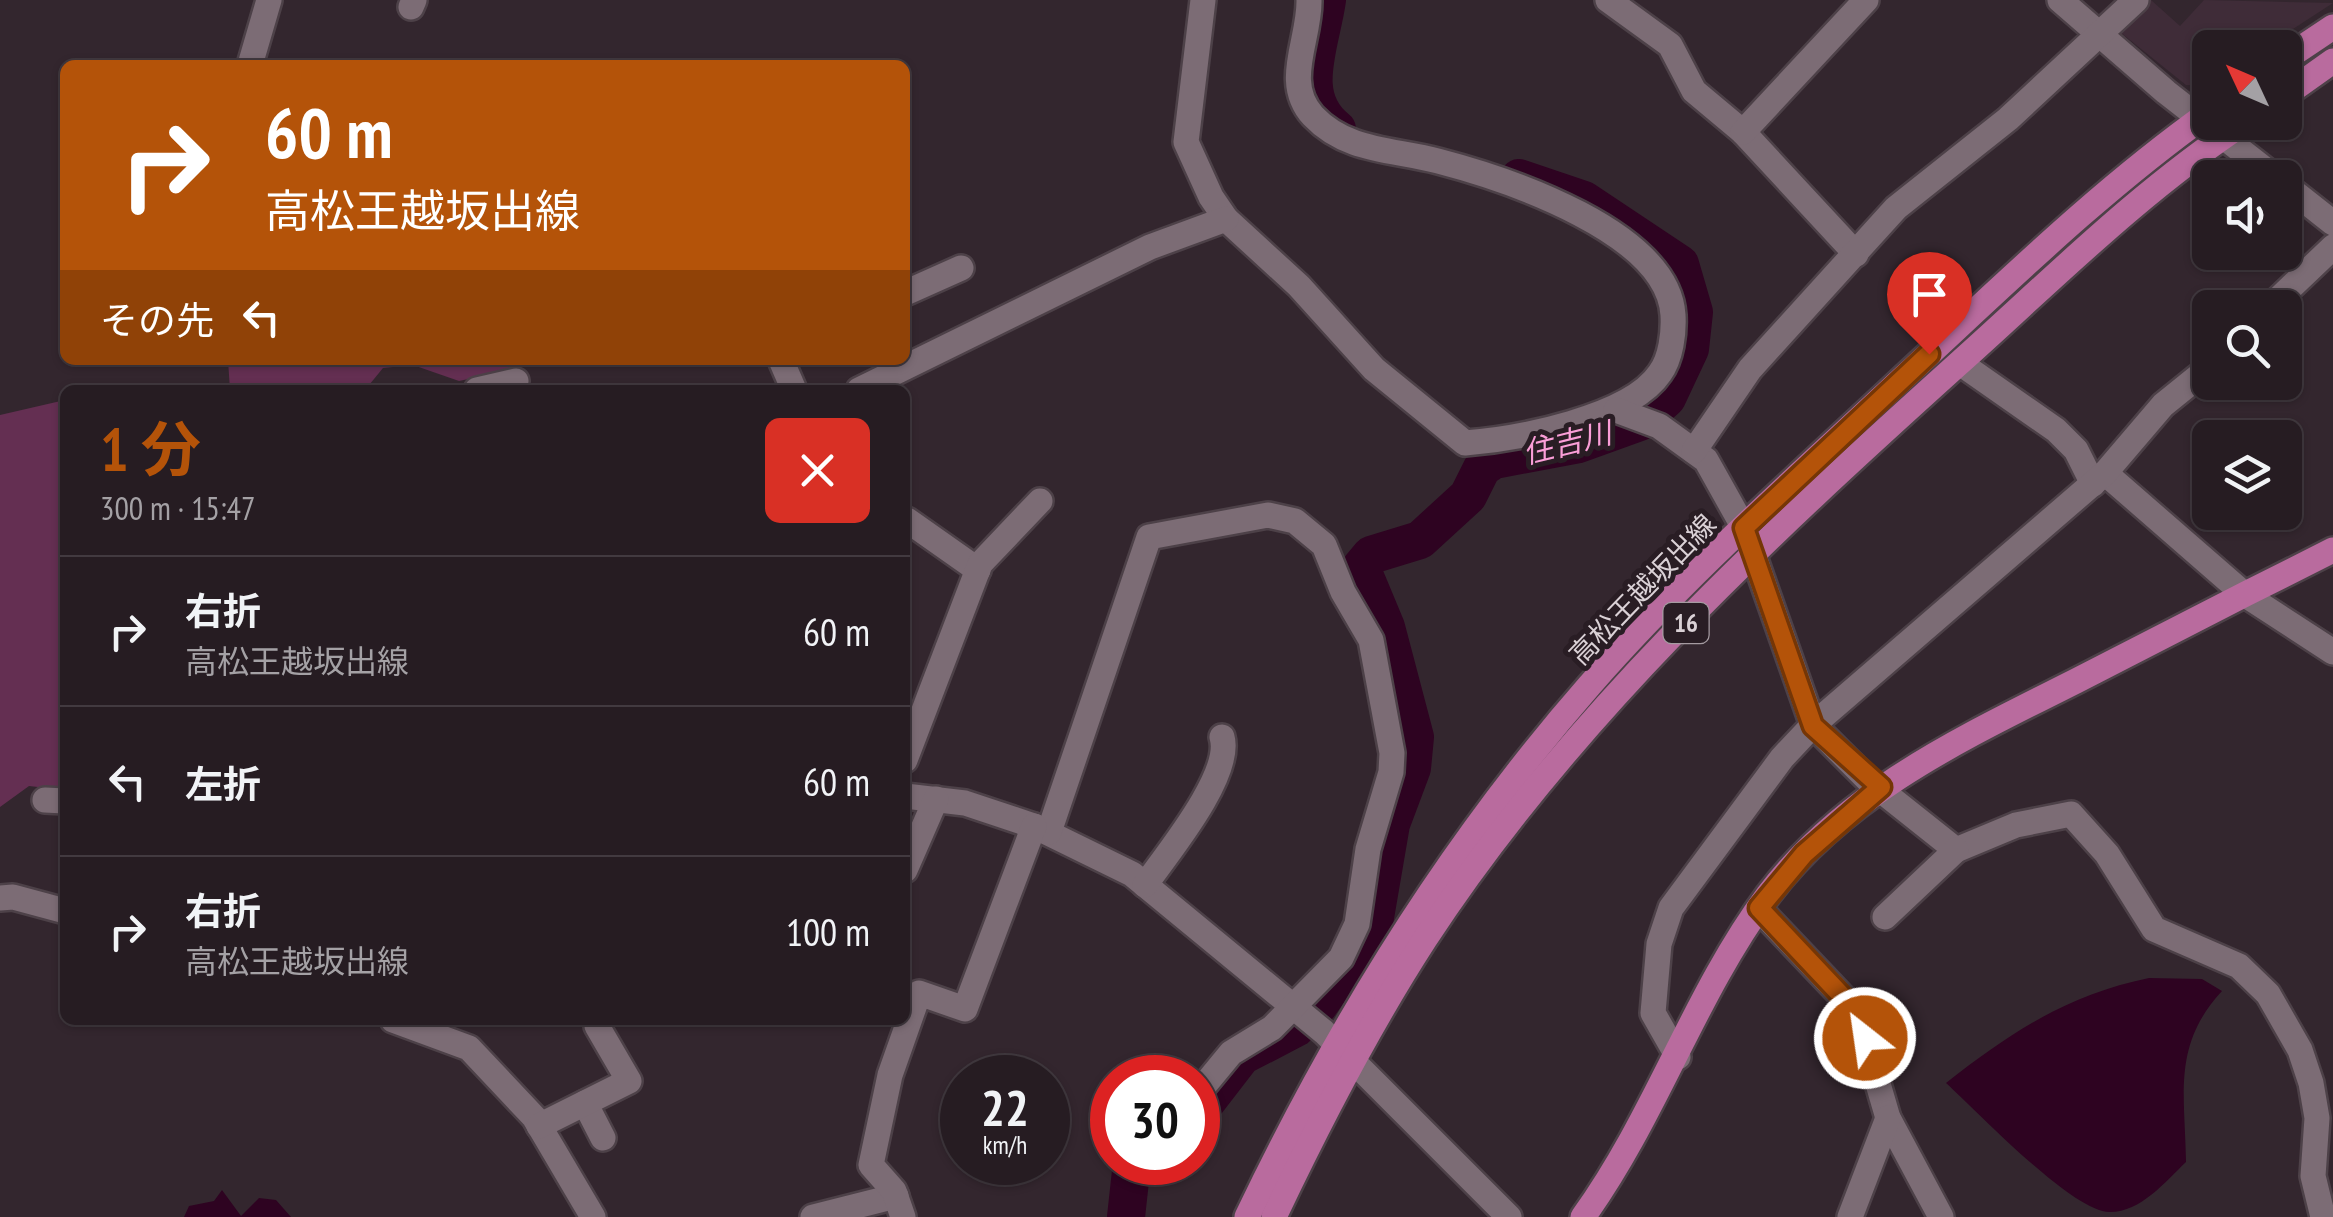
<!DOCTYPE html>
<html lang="ja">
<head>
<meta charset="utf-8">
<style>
  body { margin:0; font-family:"PT Sans Narrow","Noto Sans JP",sans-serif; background:#2e252a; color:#f1f3f6; height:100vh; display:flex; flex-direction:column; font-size:38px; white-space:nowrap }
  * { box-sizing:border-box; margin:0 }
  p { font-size:32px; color:#a4a1a5 }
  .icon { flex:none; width:55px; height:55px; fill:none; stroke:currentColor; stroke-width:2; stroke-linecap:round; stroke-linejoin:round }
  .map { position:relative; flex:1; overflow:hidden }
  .details { position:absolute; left:60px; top:385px; width:850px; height:640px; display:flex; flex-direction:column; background:#261c22; border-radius:15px; box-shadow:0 2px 8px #0004,0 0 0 2px #423a40 }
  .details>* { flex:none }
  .top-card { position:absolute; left:60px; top:60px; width:850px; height:305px; border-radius:15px; box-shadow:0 2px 8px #0004,0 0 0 2px #423a40; background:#b45309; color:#fff; overflow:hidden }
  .needle { width:65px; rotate:314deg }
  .tools { position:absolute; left:2192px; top:30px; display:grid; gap:20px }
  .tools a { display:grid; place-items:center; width:110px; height:110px; border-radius:15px; background:#261c22; box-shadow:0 2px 8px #0004,0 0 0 2px #423a40; font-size:50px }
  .speed { position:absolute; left:940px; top:1055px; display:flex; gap:20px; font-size:50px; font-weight:700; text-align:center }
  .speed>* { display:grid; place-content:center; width:130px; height:130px; border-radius:50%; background:#261c22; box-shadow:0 2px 8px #0004,0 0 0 2px #423a40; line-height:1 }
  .speed small { font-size:25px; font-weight:400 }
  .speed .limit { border:15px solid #d22; background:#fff; color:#111 }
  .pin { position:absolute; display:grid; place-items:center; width:85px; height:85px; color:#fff; margin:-102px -42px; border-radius:50% 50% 50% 0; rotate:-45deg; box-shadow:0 0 10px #0007 }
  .pin .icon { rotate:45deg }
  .me { position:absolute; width:110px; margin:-55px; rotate:330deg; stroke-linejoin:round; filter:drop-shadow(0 0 8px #0008) }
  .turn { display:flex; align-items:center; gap:35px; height:210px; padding:0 40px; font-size:45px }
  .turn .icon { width:130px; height:130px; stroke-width:2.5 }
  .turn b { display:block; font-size:70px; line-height:85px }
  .then { display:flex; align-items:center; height:95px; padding:0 40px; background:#0003; gap:20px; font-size:38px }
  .round { display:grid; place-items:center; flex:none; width:105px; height:105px; border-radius:15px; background:#2e252a }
  .head { display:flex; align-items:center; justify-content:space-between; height:170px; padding:0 40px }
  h1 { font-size:60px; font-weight:700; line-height:75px; color:#b45309 }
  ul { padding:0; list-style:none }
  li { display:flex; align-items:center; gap:30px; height:150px; padding:0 40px; border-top:2px solid #423a40 }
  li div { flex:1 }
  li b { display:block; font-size:38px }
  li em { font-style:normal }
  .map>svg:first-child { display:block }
  .built { fill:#3f2c38 }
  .green { fill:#642f52 }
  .water { fill:#2e0321 }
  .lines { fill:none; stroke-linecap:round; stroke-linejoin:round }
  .river { stroke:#2e0321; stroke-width:38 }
  .minor-casing { stroke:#4d4148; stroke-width:30 }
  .major-casing { stroke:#4d4148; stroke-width:30 }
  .minor { stroke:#7c6c75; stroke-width:25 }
  .major { stroke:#b96b9e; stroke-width:25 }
  .route-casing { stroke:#753606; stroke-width:25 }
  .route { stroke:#b45309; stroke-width:18 }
  .labels { text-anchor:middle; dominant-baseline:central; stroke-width:10; stroke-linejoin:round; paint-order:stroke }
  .shield { fill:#291d24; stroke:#a59ba1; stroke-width:2.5 }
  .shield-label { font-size:25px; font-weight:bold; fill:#dad1d6 }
  .street-label { font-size:28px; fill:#dad1d6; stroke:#291d24 }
  .water-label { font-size:30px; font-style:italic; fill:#fa9ed7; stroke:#291d24 }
</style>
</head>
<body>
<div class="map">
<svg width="2333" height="1217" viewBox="0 0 2333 1217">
  <rect width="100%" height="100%" fill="#33262e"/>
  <path class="built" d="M2142 0H2151L2180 26 2204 0 2333 3 2265 47 2210 48V81L2200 85H2186L2115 28Z"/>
  <g class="green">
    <path d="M228 360H527L519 368 459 381 413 365 383 368 365 390H230Z"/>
    <path d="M65 400V790L29 786 0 807V415Z"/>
  </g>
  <g class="water">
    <path d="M2149 978 2202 979 2222 991C2172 1045 2185 1094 2186 1162 2165 1182 2141 1212 2110 1212 2073 1213 1977 1111 1946 1083 2011 1032 2067 995 2149 978Z"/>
    <path d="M222 1190 241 1216 259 1198 276 1200 291 1217H184L189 1206 214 1201Z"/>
  </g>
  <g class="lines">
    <g class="river">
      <path d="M1327 0C1321 44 1295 97 1337 129"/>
      <path d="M1198 1113 1242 1056 1296 1028 1319 1005 1373 929 1391 824 1412 768 1415 737 1386 627 1361 567 1371 555 1420 540 1468 496 1482 468 1494 460 1579 444 1640 422 1667 398 1690 349 1694 312 1680 264 1584 200 1519 178"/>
      <path d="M1126 1217 1132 1162"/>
    </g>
    <defs>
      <g id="minor">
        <path d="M1203 0 1186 142 1211 197 1226 219 1299 286 1374 369 1465 443C1517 439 1630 418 1660 373 1671 358 1674 333 1673 315 1668 232 1507 179 1438 161 1393 149 1347 152 1313 116 1282 82 1310 40 1309 0"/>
        <path d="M1608 0 1670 45 1694 91 1743 132 1856 254"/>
        <path d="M2060 0 2166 92 2276 178"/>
        <path d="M411 7 414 0"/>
        <path d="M250 65 269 0"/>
        <path d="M1743 132 1866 0"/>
        <path d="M2285 185 2333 223"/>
        <path d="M905 293 961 268"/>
        <path d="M2269 308 2333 247"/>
        <path d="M781 360 794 390"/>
        <path d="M1960 363 2056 430 2076 450 2093 484"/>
        <path d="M477 390 516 381"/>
        <path d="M859 390 1150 247 1226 219"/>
        <path d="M1616 410 1659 426 1706 460 1744 528 1813 725 1868 780 1956 850 2016 825 2071 814 2107 854 2154 929 2239 966 2268 994 2300 1050 2311 1083 2317 1118 2313 1176 2323 1217"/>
        <path d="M1694 451 1750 369 1896 208 2008 119 2136 0"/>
        <path d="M2105 473 2244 594 2333 652"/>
        <path d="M907 520 978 570"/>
        <path d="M905 760 980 564 1040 501"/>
        <path d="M905 796 965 803 1034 826 1132 874 1324 1032 1509 1217"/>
        <path d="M45 800 65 801"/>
        <path d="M1049 832 1149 537 1268 515 1295 521 1324 545 1343 592 1371 640 1392 753 1391 772 1368 849 1357 924 1341 958 1272 1028 1231 1053 1198 1093"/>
        <path d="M905 870 936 799"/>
        <path d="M1145 885C1167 854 1233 774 1222 737"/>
        <path d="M0 898 13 897 65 911"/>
        <path d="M1759 909 1857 1012 1888 1118 1941 1217"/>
        <path d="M1885 917 1956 850"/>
        <path d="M393 1020 469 1048 534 1117 593 1217"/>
        <path d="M1678 1057 1653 1013 1659 944 1671 908 1782 758 1813 725 2105 473 2163 405 2210 367"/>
        <path d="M585 1103 603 1138"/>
        <path d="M539 1126 629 1081 597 1026"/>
        <path d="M813 1217 896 1196"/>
        <path d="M903 1217 894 1191 871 1165 890 1075 919 993 965 1009 1034 826"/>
        <path d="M1850 1217 1888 1118"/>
      </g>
      <g id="major">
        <path d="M2285 59 2333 27"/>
        <path d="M2285 95 2333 61"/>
        <path d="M1247 1217C1339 1024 1449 846 1589 686 1685 576 1796 478 1902 379 2002 287 2099 191 2210 112"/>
        <path d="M1274 1217C1319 1122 1368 1027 1425 939 1568 720 1764 539 1957 365 2051 281 2139 192 2245 122"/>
        <path d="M1583 1217C1656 1116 1694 995 1768 895 1847 791 1963 738 2076 681 2161 637 2247 593 2333 550"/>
      </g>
    </defs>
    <use href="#minor" class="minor-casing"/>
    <use href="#major" class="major-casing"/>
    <use href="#minor" class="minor"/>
    <use href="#major" class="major"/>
  </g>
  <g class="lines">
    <defs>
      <path id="route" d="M1865 1038 1857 1012 1759 908 1804 854 1881 787 1813 726 1744 528 1929 354"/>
    </defs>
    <use href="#route" class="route-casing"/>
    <use href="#route" class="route"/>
  </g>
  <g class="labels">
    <rect class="shield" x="1663.5" y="603" width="45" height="40" rx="8"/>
    <g class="shield-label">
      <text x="1686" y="623">16</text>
    </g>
    <g class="street-label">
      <text transform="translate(1642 589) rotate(-46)">高松王越坂出線</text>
    </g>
    <g class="water-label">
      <text transform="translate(1567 442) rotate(-14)">住吉川</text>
    </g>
  </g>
</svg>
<div class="tools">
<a><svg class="needle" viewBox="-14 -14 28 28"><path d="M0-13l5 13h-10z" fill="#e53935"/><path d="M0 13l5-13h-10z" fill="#a4a1a5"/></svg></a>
<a><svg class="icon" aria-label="sound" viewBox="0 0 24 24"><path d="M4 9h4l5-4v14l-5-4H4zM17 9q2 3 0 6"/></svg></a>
<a><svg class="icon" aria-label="search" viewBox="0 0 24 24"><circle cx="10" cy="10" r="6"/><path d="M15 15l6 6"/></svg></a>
<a><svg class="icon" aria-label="layers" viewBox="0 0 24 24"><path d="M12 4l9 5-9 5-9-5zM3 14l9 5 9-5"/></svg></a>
</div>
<div class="speed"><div>22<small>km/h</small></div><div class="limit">30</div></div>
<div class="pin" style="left:1929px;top:354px;background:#d93025"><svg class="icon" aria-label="arrive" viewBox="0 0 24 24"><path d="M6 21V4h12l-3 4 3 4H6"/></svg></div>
<svg class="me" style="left:1865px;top:1038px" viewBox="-20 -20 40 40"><circle r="17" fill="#b45309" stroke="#fff" stroke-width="3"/><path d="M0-11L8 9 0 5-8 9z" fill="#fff"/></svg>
<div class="top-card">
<div class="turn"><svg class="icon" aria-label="right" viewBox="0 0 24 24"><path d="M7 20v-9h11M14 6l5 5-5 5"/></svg><div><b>60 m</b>高松王越坂出線</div></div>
<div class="then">その先<svg class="icon" aria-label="left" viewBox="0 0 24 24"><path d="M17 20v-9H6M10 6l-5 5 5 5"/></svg></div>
</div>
<section class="details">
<div class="head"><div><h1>1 分</h1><p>300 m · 15:47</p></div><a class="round" style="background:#d93025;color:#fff"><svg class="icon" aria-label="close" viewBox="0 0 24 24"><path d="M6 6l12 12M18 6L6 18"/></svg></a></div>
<ul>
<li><svg class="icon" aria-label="right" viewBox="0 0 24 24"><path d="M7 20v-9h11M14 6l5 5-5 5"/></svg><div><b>右折</b><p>高松王越坂出線</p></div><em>60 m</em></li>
<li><svg class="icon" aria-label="left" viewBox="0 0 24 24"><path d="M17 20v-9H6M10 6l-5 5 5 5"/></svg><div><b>左折</b></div><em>60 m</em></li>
<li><svg class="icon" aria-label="right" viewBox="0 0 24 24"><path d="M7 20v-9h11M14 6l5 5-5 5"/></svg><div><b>右折</b><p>高松王越坂出線</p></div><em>100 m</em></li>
</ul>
</section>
</div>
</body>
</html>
